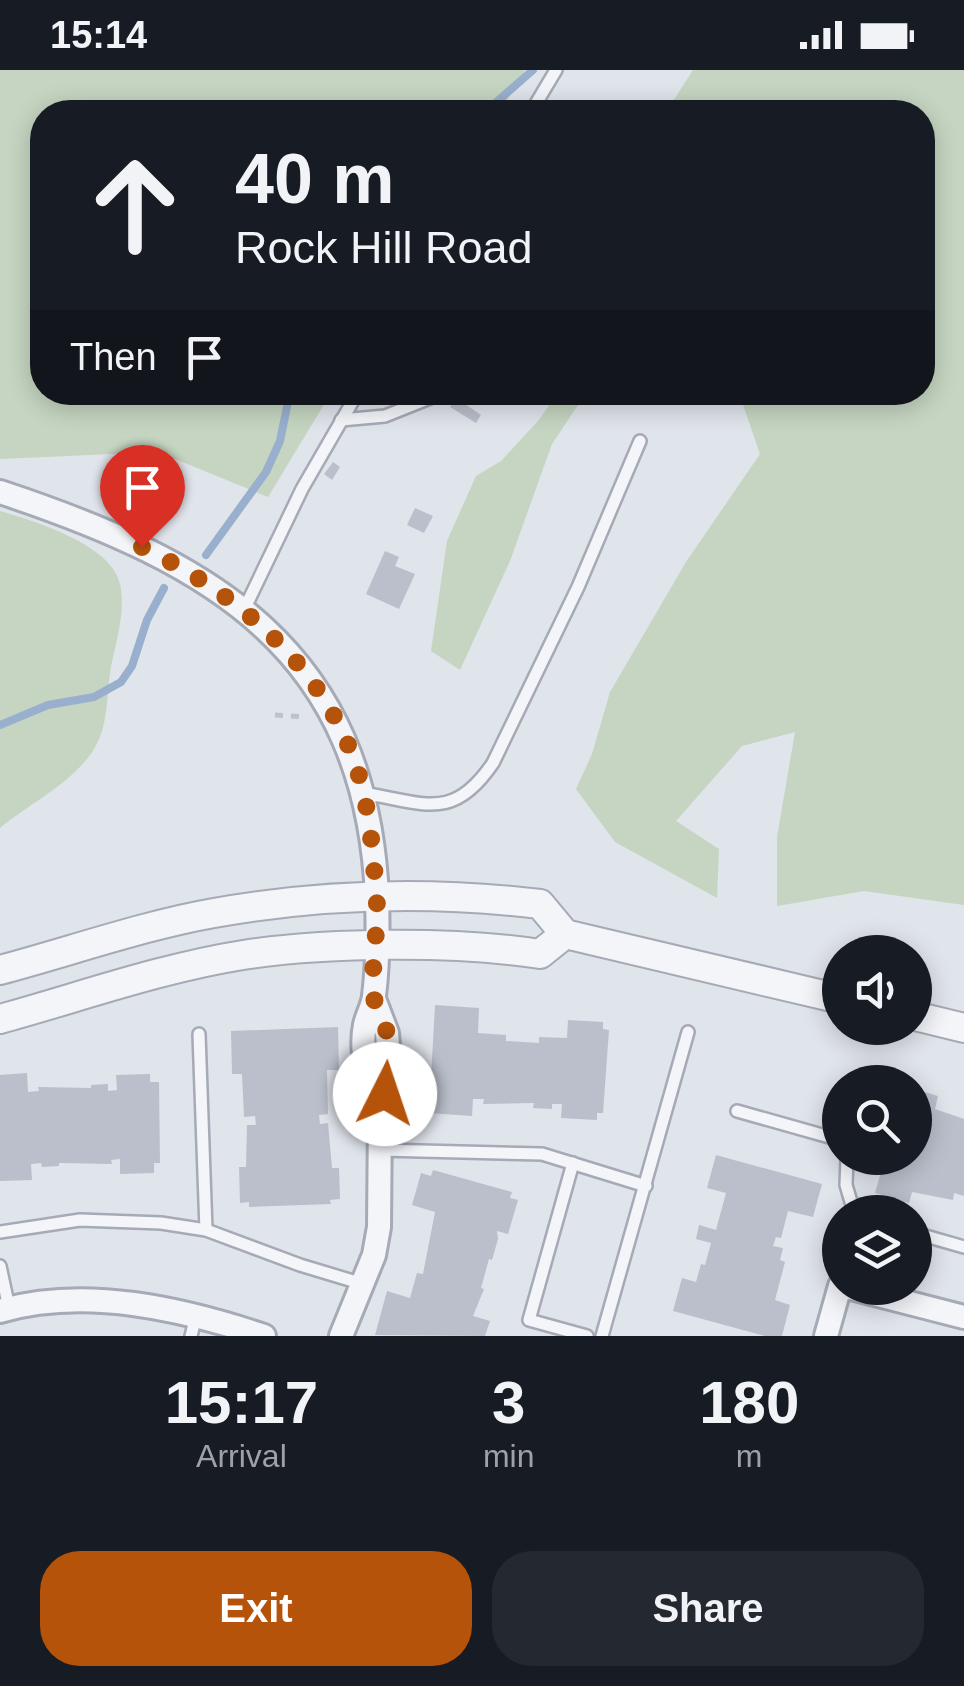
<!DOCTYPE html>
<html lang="en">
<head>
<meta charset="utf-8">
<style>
  body { margin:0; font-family:Arial,sans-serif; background:#242831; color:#f1f3f6; height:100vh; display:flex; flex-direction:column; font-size:38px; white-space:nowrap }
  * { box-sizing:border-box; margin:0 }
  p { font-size:32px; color:#9ea1a6 }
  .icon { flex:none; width:55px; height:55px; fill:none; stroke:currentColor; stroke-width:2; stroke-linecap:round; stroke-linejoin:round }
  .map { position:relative; height:1266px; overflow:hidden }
  .side { display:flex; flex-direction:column; background:#171b24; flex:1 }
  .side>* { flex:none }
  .hud { position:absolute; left:30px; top:30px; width:905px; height:305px; border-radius:40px; box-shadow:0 5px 25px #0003; background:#171b24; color:#f1f3f6; overflow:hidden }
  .buttons { position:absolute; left:822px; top:865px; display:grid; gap:20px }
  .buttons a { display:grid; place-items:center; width:110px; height:110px; border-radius:50%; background:#171b24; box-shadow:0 5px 25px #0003; font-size:50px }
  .pin { position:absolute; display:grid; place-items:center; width:85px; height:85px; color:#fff; margin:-102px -42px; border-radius:50% 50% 50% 0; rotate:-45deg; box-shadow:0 0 10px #0007 }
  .pin .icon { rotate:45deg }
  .me { position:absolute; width:110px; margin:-55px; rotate:4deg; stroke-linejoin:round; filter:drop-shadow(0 0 8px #0008) }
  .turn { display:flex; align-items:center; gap:35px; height:210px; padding:0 40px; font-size:45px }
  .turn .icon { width:130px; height:130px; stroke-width:2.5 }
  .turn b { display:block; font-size:70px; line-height:85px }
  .then { display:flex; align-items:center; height:95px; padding:0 40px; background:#0003; gap:20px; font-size:38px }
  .eta { display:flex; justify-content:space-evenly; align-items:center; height:170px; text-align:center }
  .eta b { font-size:60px; font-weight:800; line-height:70px }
  .button { display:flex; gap:20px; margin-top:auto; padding:20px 40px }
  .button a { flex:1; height:115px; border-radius:40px; background:#b45309; color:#fff; font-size:40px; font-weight:800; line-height:115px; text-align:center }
  .button a+a { background:#242831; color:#f1f3f6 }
  .status { display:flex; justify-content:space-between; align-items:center; height:70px; padding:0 50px; background:#171b24; direction:ltr }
  .status svg { height:28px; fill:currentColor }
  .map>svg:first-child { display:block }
  .green { fill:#c5d5c1 }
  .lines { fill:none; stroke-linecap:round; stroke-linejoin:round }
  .stream { stroke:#98afce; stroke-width:8 }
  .building { fill:#babfcb }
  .service-casing { stroke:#a5aab6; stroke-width:16 }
  .minor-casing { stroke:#a5aab6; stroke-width:28 }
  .tertiary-casing { stroke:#a5aab6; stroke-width:32 }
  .path { stroke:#bfc2ca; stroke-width:5; stroke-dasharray:8 8; stroke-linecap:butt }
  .service { stroke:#f4f5f9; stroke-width:11 }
  .minor { stroke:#f4f5f9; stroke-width:22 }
  .tertiary { stroke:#f4f5f9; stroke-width:28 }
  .route { stroke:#b45309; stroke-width:18; stroke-dasharray:0 32.4 }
</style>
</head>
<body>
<div class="status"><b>15:14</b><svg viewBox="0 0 49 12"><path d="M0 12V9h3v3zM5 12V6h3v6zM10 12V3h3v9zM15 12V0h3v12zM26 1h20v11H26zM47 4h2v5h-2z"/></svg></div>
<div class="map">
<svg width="964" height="1266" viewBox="0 0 964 1266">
  <rect width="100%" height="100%" fill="#e0e4eb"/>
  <g class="green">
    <path d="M0 0H525L500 42H42V322L331 323 268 427 158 382 0 389Z"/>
    <path d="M693 0H964V835L864 821 777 836V767L795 662 742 676 676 751 719 779 717 828 615 772 576 719 592 684 610 622 686 492 760 384 739 323 922 322V42H666Z"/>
    <path d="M558 323H586L552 374 510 491 460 600 431 581 447 471 476 406 501 391 538 351Z"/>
    <path d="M0 441C35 451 112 475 120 514 126 541 116 571 111 597 106 625 109 655 94 679 73 713 30 733 0 758Z"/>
  </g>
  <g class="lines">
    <g class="stream">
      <path d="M485 42 533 0"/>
      <path d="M206 485 266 402 280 371 290 322"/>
      <path d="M0 655 48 635 94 627 121 612 132 596 147 550 164 518"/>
    </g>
  </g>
  <g class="building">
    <path d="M456 328 481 345 476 353 450 337Z"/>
    <path d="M333 392 340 397 332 410 324 404Z"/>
    <path d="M415 438 433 446 424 463 407 455Z"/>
    <path d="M385 481 399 487 395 496 415 504 399 539 366 524Z"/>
    <path d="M435 935 479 938 478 963 506 965V971L539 973V967L567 968 568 950 603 952V959L609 960 603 1043H597V1050L561 1048 562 1034H552V1039L533 1038 534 1033 483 1034 484 1029H473L472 1046 429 1043Z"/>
    <path d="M338 957 339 1000H327L328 1044 319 1045 320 1054 328 1053 332 1098H339L340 1129 330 1130 331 1134 249 1137V1132L240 1133 239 1097H246L247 1055H256L255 1046 244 1047 242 1004H232L231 961Z"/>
    <path d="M27 1003 28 1022 39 1021 38 1017 91 1018V1015L108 1014V1021L117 1020 116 1005 150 1004V1012H159L160 1093H154V1103L120 1104V1089L111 1090 112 1094 59 1093V1096L42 1097 41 1093 31 1094 32 1110 0 1111V1005Z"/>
    <path d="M915 1019 938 1026 935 1039 964 1049V1126L954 1123 953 1130 912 1122 909 1133 875 1123 885 1088H915Z"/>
    <path d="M716 1085 822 1114 813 1147 788 1141 781 1168 776 1167 773 1176 783 1178 780 1190 785 1192 775 1230 790 1235 782 1266H765L673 1241 682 1208 696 1212 701 1194 705 1195 711 1173 696 1169 699 1155 716 1160 726 1123 707 1118Z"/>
    <path d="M433 1100 512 1122 510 1128 518 1130 508 1164 497 1161 498 1169 492 1190 489 1189 481 1218 484 1219 473 1246 490 1251 485 1266 375 1265 387 1221 410 1228 417 1203 423 1204 435 1142 412 1135 421 1103 431 1106Z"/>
  </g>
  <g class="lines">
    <defs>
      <g id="service">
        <path d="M531 42 556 0"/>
        <path d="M341 350 385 346 445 322"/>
        <path d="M243 542 302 419 358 322"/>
        <path d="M363 723C425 733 453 752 493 693L578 517 640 371"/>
        <path d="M199 964 206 1160"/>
        <path d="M737 1041 840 1070"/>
        <path d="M382 1080 542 1084 646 1116"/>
        <path d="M847 1088 846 1115 854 1142"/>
        <path d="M573 1093 529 1250 587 1266"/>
        <path d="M0 1162 80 1150 161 1153 206 1160 300 1195 363 1214"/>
        <path d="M915 1163 964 1177"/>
        <path d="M0 1196 9 1238"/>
        <path d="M191 1266 196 1246"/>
        <path d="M602 1266 688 962"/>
      </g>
      <g id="minor">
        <path d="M0 422C214 493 366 580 377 827 378 859 378 894 374 926 373 936 367 945 365 955 359 984 370 1016 380 1043"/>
        <path d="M851 1218 964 1247"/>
        <path d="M0 1241C85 1216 183 1239 264 1266"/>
        <path d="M341 1266 374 1185 379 1157 380 1043 390 1004 387 963 374 929"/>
        <path d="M826 1266 840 1216"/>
      </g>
      <g id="tertiary">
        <path d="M0 900C68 882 145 855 214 843 321 824 431 821 540 834L565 864 840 929"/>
        <path d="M915 946 964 958"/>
        <path d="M0 949C80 927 161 898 243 885 328 872 456 871 540 884L565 864"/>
      </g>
    </defs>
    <use href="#service" class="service-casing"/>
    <use href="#minor" class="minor-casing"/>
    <use href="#tertiary" class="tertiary-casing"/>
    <path class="path" d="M275 645 307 647"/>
    <use href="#service" class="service"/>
    <use href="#minor" class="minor"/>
    <use href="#tertiary" class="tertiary"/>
  </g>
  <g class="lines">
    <path class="route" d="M142 477C240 525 330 601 360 709 370 745 373 784 376 821 380 856 370 893 374 928 376 940 385 951 387 964 391 983 390 1005 385 1024"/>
  </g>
</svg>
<div class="buttons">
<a><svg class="icon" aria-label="sound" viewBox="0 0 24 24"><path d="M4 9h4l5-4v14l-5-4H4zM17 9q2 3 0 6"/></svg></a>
<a><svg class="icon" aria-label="search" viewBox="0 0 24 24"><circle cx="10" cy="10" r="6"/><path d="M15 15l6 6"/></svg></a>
<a><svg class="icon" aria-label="layers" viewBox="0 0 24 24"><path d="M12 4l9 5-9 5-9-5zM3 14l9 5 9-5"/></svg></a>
</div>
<div class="pin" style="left:142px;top:477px;background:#d93025"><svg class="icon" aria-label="arrive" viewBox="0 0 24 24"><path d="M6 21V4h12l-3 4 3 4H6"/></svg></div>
<svg class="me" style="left:385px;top:1024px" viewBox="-20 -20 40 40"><circle r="19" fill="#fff"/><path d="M0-13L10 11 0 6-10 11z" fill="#b45309"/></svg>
<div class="hud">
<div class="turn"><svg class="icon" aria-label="ahead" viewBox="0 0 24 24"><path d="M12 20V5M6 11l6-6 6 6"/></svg><div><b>40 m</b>Rock Hill Road</div></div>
<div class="then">Then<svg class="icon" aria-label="arrive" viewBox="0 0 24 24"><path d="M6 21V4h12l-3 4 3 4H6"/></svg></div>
</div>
</div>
<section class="side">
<div class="eta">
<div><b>15:17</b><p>Arrival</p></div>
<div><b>3</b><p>min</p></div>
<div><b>180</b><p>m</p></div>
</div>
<div class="button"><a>Exit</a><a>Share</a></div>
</section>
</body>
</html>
